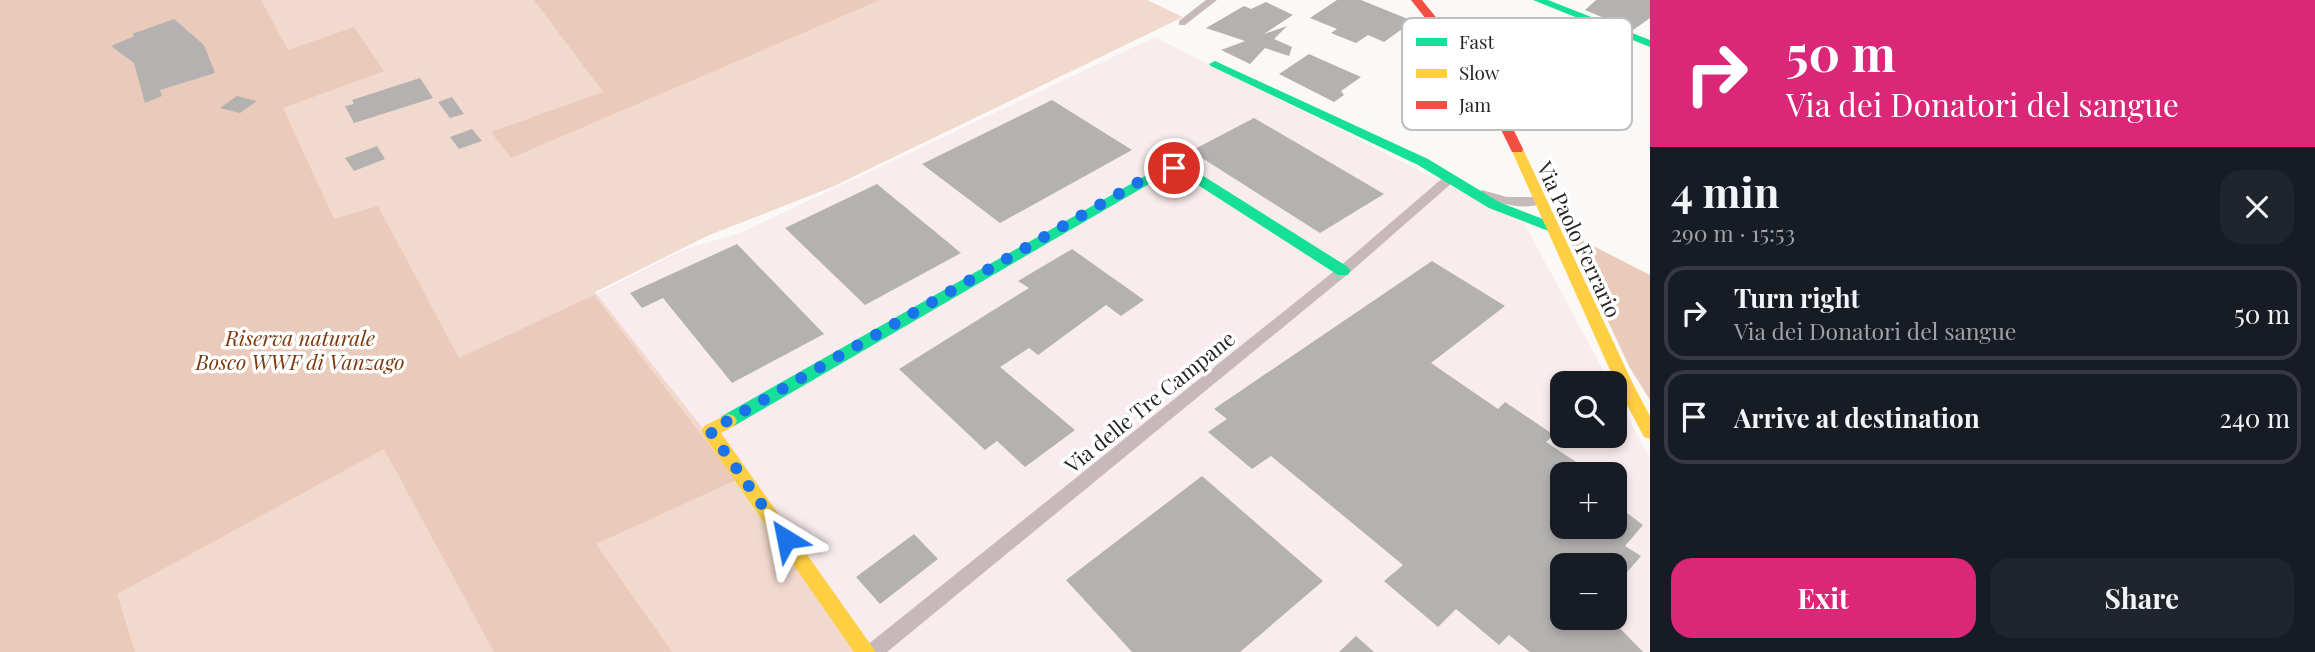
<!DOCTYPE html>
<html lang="en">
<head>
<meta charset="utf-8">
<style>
  body { margin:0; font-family:"Playfair Display",serif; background:#20242c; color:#f1f3f6; height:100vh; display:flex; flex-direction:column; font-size:26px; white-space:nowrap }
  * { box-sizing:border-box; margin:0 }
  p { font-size:23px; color:#9ea1a6 }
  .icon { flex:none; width:38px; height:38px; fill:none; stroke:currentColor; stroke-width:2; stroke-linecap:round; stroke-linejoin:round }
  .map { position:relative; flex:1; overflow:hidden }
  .sheet { display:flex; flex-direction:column; background:#171b24; width:665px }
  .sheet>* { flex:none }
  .banner { background:#db2777; color:#fff; overflow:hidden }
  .buttons { position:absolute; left:1550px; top:371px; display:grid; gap:14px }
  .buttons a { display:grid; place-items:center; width:77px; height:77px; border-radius:14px; background:#171b24; box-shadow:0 4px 10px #0003; font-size:35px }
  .pin { position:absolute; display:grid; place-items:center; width:60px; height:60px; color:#fff; margin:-30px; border:4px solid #fff; border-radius:50%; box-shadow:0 2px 7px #0007 }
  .me { position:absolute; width:77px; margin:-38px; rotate:325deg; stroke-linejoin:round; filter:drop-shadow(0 0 5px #0008) }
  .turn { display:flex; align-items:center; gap:24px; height:147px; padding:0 21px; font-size:32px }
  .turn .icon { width:91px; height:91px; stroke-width:2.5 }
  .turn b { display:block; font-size:49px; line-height:60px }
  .round { display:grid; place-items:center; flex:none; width:74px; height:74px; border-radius:21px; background:#20242c }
  .head { display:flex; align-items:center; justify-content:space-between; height:119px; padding:0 21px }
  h1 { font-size:42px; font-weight:700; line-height:52px }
  .button { display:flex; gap:14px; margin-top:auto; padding:14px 21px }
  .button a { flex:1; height:80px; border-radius:21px; background:#db2777; color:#fff; font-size:28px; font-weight:700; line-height:80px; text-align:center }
  .button a+a { background:#20242c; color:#f1f3f6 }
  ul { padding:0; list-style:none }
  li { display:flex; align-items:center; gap:21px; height:94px; margin:0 14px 10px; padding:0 7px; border:4px solid #363941; border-radius:21px }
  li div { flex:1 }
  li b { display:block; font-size:26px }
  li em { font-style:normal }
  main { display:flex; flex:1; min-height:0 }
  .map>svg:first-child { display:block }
  .industrial { fill:#f9ecee; fill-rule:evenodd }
  .green { fill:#f2d9cd }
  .forest { fill:#eacaba }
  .building { fill:#b4b2b1 }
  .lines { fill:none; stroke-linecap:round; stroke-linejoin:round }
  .street { fill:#c7b8ba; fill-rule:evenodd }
  .fast { fill:#16e098; fill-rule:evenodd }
  .slow { fill:#ffcf43; fill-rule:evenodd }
  .jam { fill:#f24e42; fill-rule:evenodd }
  .route { stroke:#1a73e8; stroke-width:12; stroke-dasharray:0 21.6 }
  .labels { text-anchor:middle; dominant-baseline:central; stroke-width:7; stroke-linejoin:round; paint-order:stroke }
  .street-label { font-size:21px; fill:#282625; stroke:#fff }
  .park-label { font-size:21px; font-style:italic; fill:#7c390e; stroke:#fff }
  .key { fill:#fff; stroke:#bebebe; stroke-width:2 }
  .key-label { font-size:19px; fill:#282625 }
</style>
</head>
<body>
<main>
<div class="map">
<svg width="1650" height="652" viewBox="0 0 1650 652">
  <rect width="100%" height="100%" fill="#fbf9f7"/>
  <path class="industrial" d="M1155 37 1524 223 1610 383H1563V436H1615V393L1650 458V652H843L594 295 680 251 742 232ZM1563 474H1615V527H1563ZM1563 565H1615V618H1563Z"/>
  <path class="green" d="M0 0H1147L1183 17 832 187 707 236 595 292 727 459 863 652H0Z"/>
  <g class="forest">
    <path d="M0 0H261L288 50 354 27 384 71 283 108 334 219 378 206 459 358 594 295 736 480 596 544 672 652H494L384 449 117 594 135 652H0Z"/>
    <path d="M534 0H880L511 158 491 132 603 92Z"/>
    <path d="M1566 232 1650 275V400L1630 368Z"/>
  </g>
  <g class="building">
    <path d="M1337 0H1361L1413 21 1384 42 1368 35 1356 43 1331 33 1337 29 1310 18Z"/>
    <path d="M1596 0H1650V18L1633 30 1585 10Z"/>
    <path d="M1266 2 1293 15 1264 34 1287 26 1274 39 1292 47 1289 56 1265 48 1250 64 1221 50 1245 41 1206 28 1244 6 1251 9Z"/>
    <path d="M174 19 204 45 215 73 160 90 162 96 145 103 134 63 111 46 135 36 132 34Z"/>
    <path d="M1309 54 1327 62 1361 77 1341 91 1344 95 1334 102 1279 74Z"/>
    <path d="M420 78 433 98 354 123 345 106 354 104 352 100Z"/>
    <path d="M237 96 257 101 240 113 220 108Z"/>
    <path d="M452 97 464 114 450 118 438 102Z"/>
    <path d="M1052 100 1132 150 1000 223 922 164Z"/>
    <path d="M1254 118 1384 194 1320 233 1191 151Z"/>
    <path d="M472 129 482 141 459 149 450 137Z"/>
    <path d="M377 146 385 159 354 171 345 158Z"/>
    <path d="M877 184 961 253 865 305 785 228Z"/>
    <path d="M737 244 824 334 732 383 663 298 642 308 630 293Z"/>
    <path d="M1072 249 1144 300 1121 316 1106 305 1038 355 1029 348 1000 367 1075 430 1025 467 997 441 985 450 899 369 1029 288 1018 281Z"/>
    <path d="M1432 261 1505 306 1431 363 1498 409 1505 402 1554 435 1546 442 1594 474H1563V527H1615V504L1643 525 1625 546 1641 556 1615 586V565H1563V618H1610L1643 652H1530L1509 635 1499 645 1456 609 1438 627 1384 581 1403 565 1271 456 1252 469 1208 432 1227 419 1214 409Z"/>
    <path d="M1202 476 1323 581 1240 652H1132L1066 580Z"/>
    <path d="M914 534 938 559 880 604 856 577Z"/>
    <path d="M1356 636 1374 652H1339Z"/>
  </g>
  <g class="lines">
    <g class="street">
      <path d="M1206 0H1217L1185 25H1179V21Z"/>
      <path d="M1449 175 1453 176V182L1348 274 887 652H864L866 646 1338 268 1445 176Z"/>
      <path d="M1482 190 1507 197H1539L1545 201C1531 213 1495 202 1478 197L1476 194Z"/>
    </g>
    <g class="fast">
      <path d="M1533 0H1548L1650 40V47Z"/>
      <path d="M1215 61 1428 159 1499 202 1556 224 1558 227 1551 232 1489 208 1418 165 1211 66 1209 64Z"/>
      <path d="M1166 164 1197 172 1348 267 1350 271 1348 275H1338L1187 178 1168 173 734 426 728 428 722 426 719 421 722 416Z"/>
    </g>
    <g class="slow">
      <path d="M1517 145 1523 149 1634 386 1650 416V439L1644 437 1618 388 1511 149Z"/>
      <path d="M728 414 734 416 737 421 734 426 721 433 876 652H854L704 436 701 431 704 426Z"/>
    </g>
    <path class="jam" d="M1411 0H1422L1493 88 1523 149 1522 152H1512L1481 89Z"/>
  </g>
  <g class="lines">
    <path class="route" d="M786 539 710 431 1158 171 1174 168"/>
  </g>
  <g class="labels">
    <g class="street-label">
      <text transform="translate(1580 239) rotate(65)">Via Paolo Ferrario</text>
      <text transform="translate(1149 401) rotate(-39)">Via delle Tre Campane</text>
    </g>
    <g class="park-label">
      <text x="300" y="337">Riserva naturale<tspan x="300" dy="24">Bosco WWF di Vanzago</tspan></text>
    </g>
  </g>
  <rect x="1402" y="18" width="230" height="112" rx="10" class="key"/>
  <rect x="1416" y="38" width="31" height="8" fill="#16e098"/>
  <rect x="1416" y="69" width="31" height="9" fill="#ffcf43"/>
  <rect x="1416" y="101" width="31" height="8" fill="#f24e42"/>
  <g class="key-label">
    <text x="1459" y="49">Fast</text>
    <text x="1459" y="80">Slow</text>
    <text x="1459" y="112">Jam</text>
  </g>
</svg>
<div class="buttons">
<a><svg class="icon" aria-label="search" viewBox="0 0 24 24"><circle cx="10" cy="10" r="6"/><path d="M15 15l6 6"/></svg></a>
<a>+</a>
<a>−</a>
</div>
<div class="pin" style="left:1174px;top:168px;background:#d93025"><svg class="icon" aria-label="arrive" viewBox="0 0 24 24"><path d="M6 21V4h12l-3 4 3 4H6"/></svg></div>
<svg class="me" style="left:786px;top:539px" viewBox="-20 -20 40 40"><path d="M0-17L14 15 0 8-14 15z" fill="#1a73e8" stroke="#fff" stroke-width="4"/></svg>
</div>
<section class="sheet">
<div class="banner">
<div class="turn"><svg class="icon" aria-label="right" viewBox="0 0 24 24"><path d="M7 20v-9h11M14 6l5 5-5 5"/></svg><div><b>50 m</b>Via dei Donatori del sangue</div></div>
</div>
<div class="head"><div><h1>4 min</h1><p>290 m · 15:53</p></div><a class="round"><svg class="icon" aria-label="close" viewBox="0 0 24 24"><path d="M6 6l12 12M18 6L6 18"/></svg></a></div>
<ul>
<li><svg class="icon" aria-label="right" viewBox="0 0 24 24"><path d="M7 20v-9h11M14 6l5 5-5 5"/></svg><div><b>Turn right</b><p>Via dei Donatori del sangue</p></div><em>50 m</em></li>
<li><svg class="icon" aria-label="arrive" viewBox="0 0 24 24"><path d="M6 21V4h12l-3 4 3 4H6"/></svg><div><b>Arrive at destination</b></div><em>240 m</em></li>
</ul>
<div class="button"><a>Exit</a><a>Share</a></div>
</section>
</main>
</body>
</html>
